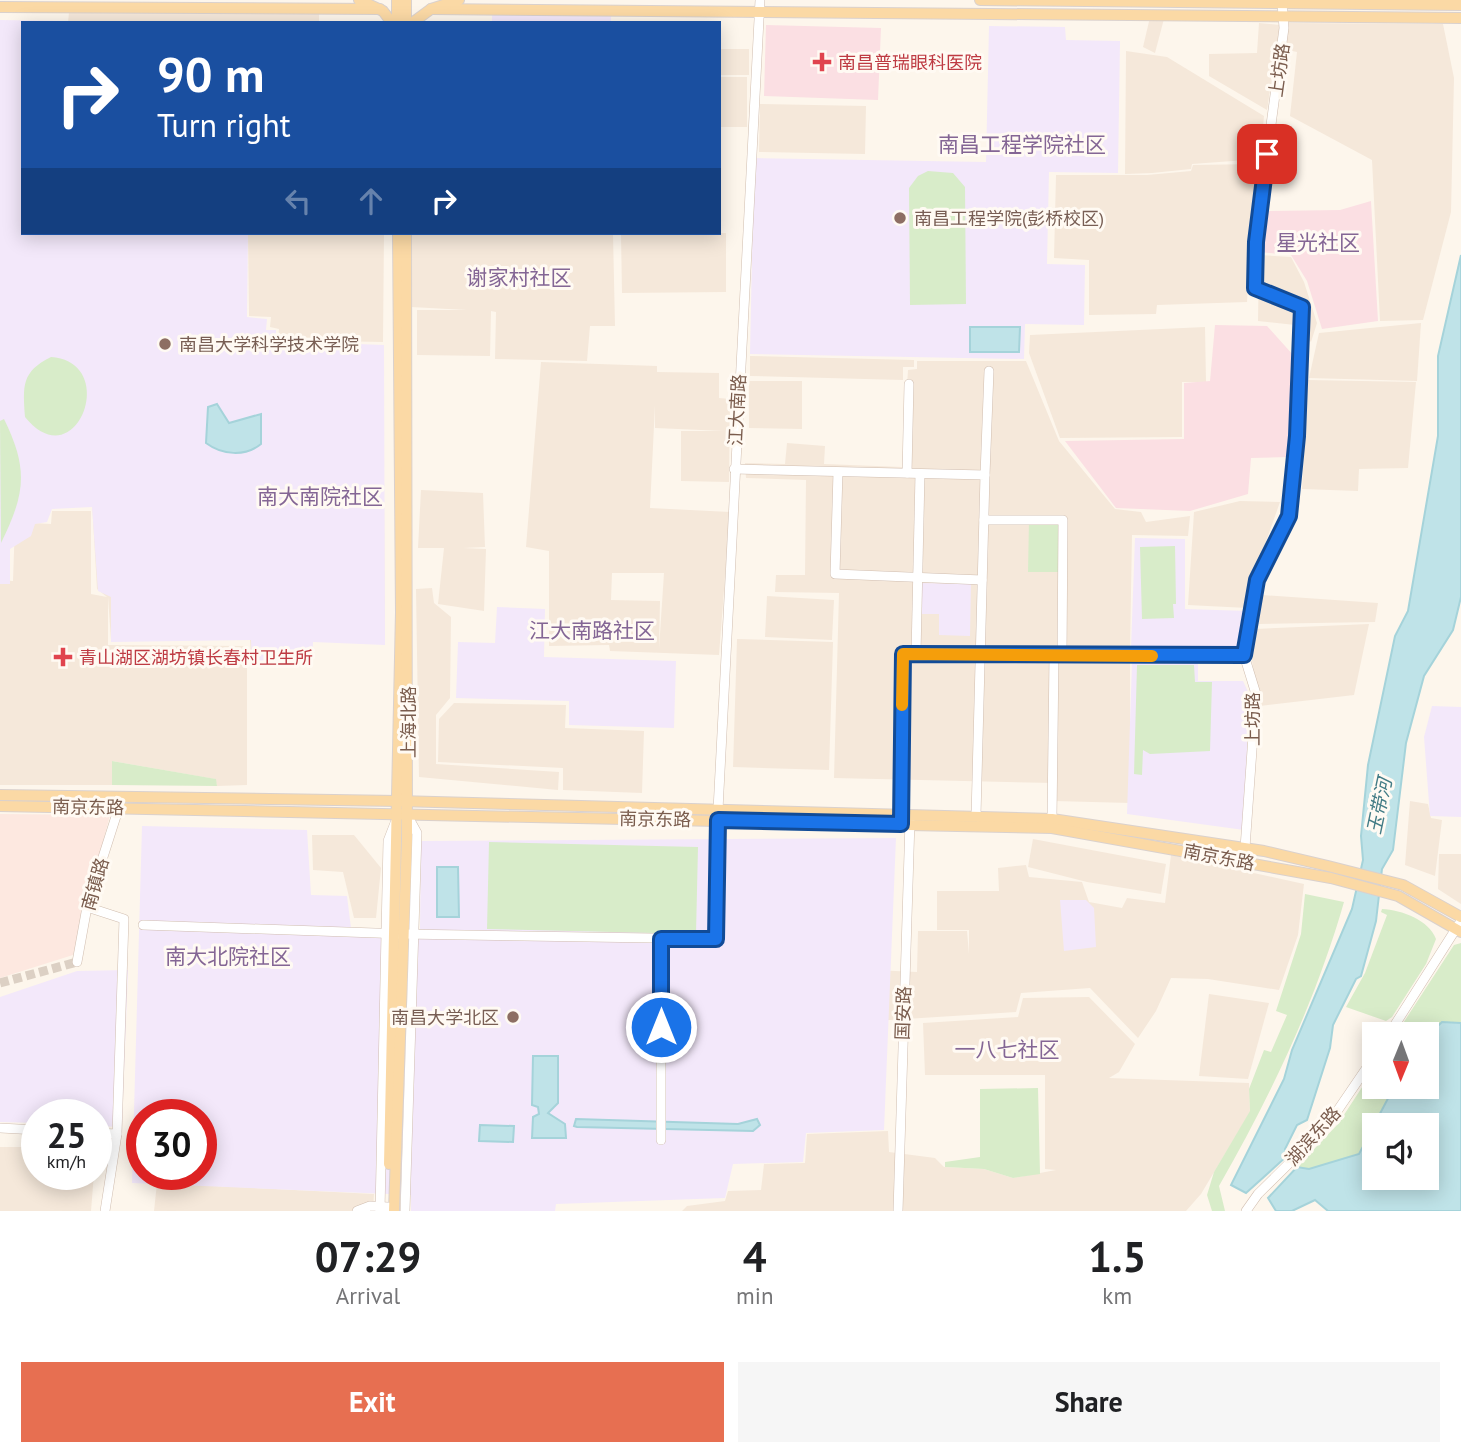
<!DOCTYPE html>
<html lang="en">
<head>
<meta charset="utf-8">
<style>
  body { margin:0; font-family:"PT Sans","Noto Sans SC",sans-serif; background:#f6f6f6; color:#202124; height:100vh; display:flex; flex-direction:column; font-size:26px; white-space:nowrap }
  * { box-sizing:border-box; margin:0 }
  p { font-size:23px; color:#757577 }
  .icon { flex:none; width:38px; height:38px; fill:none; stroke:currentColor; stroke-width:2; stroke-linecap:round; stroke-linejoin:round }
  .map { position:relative; height:1211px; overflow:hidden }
  .details { display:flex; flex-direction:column; background:#fff; flex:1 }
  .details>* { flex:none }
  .hud { position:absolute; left:21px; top:21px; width:700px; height:214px; border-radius:0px; box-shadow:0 4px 18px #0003; background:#1a4fa0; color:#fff; overflow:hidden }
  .needle { width:46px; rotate:181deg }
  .fabs { position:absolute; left:1362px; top:1022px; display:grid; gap:14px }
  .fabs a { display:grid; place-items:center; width:77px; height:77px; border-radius:0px; background:#fff; box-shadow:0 4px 18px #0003; font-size:35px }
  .speed { position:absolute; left:21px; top:1099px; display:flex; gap:14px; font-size:35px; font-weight:700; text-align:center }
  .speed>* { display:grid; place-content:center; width:91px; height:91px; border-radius:50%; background:#fff; box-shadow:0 4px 18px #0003; line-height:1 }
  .speed small { font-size:18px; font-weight:400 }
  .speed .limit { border:10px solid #d22; background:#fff; color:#111 }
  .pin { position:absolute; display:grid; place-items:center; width:60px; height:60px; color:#fff; margin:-30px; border-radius:14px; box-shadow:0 4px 10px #0006 }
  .me { position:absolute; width:77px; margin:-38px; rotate:0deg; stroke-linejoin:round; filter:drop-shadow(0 0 5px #0008) }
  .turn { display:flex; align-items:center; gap:24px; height:147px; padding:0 21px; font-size:32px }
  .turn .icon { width:91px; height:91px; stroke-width:2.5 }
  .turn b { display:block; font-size:49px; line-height:60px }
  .lanes { display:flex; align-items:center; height:66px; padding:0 21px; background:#0003; justify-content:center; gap:35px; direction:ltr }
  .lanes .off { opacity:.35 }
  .eta { display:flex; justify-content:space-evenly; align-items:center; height:119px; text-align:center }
  .eta b { font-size:42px; font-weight:700; line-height:49px }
  .button { display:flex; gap:14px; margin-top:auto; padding:14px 21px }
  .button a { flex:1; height:80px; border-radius:0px; background:#e76f51; color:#fff; font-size:28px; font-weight:700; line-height:80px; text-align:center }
  .button a+a { background:#f6f6f6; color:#202124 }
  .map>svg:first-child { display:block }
  .residential { fill:#f5e8da; fill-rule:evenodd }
  .commercial { fill:#fde8e0 }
  .education { fill:#f3e8fa; fill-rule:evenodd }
  .medical { fill:#fbdfe3 }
  .green { fill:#d8ecc9 }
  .water { fill:#bfe3e8; stroke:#a5d3da; stroke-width:2 }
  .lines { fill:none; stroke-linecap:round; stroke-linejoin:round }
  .minor-tunnel { stroke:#dcd0c4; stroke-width:9; stroke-dasharray:9 4.5; stroke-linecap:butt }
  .minor-casing { stroke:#d1beb0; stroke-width:10 }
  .major-casing { stroke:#dad1cd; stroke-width:12 }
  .minor { stroke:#fff; stroke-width:9 }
  .major { stroke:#fbd9a5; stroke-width:10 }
  .route-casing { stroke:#114b97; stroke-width:18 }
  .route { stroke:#1a73e8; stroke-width:12 }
  .slow { stroke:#f59e0b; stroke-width:12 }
  .health-dot { fill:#e0444e; stroke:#fffaf3; stroke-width:2.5 }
  .education-dot { fill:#8d6e63; stroke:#fffaf3; stroke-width:2.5 }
  .labels { text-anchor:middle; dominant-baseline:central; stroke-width:6; stroke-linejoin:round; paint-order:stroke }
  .health-label { font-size:18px; fill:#be3a42; stroke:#fffaf3; text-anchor:start }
  .street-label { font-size:18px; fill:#7a5c4d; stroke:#fffaf3 }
  .education-label { font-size:18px; fill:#785e54; stroke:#fffaf3; text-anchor:start }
  .water-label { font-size:19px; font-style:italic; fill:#437c86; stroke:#fffaf3 }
  .quarter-label { font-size:21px; fill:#846695; stroke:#fffaf3 }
</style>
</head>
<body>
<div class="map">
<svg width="1461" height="1211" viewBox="0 0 1461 1211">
  <rect width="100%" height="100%" fill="#fdf6ec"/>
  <g class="residential">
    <path d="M69 12 319 14V23H68Z"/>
    <path d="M1151 13 1165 15 1155 53 1143 47Z"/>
    <path d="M1259 23 1280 25 1267 110 1209 76V54L1257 53Z"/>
    <path d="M1289 23 1443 24 1454 78 1451 212 1423 320 1380 321 1372 160 1290 116 1297 52 1283 49Z"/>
    <rect x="719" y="49" width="30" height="26"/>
    <path d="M1126 51 1167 57 1264 116 1260 159 1192 164 1191 169 1152 173 1125 174Z"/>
    <rect x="719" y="77" width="28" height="50"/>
    <path d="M760 104 866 106 865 154 759 152Z"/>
    <path d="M1256 164 1247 302 1157 305 1156 314 1089 315V260L1054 258 1056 175H1147L1191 171 1193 165Z"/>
    <path d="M248 233H384L383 342 278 340 279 329 270 327 271 317 249 316Z"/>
    <path d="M726 233V292L622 293 621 234Z"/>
    <path d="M411 234H613L615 326H590L587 361 495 359 496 312 491 311 490 356 417 355V310H467L411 307Z"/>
    <path d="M1259 255 1291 257 1304 282 1317 323 1311 342 1295 325 1258 321Z"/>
    <path d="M1421 323 1417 381 1309 378 1319 333Z"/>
    <path d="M1205 327 1206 382H1182V437L1060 438 1029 353 1030 335Z"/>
    <path d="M383 350 385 638H311L309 663H251L250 638 111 640 108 597V645L247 646V785L217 786 215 779 112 761V785H0V580L13 581 15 522 51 524 52 511H91V594L107 597 97 589 92 502Z"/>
    <path d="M750 356 914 360V367H903V380L750 376Z"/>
    <path d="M917 361H1026L1059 441 1115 509 1141 512 1146 522 1190 516 1188 536 1132 535 1130 650 1234 651 1235 661H1130V803L1054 801V783L834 778 839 593 775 592 776 575H805L806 480 746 478 745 463 785 464 787 443 825 446 824 464 902 467 908 370 917 369Z"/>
    <path d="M541 362 657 366V372L719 373V398L730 399 729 482 681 481V431H724L655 428V405L650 508 730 512 719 655 610 651 609 645 549 646V551L526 547ZM612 573H664L659 649 660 601 611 600Z"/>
    <path d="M1308 380 1416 382 1408 468 1359 469 1358 491 1302 489Z"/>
    <path d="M749 381H802V429L749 428Z"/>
    <path d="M421 490 483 493 485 547 463 548 486 549 484 611 438 604 444 548H418Z"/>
    <path d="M1240 501 1280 502 1257 567 1247 608 1188 605 1194 512Z"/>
    <path d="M432 588 434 603 451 617 450 698 436 715V764L559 772 558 790 419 777 416 589Z"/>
    <path d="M1262 595 1378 603 1375 622 1259 624Z"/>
    <path d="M767 596 834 600 832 640 765 637Z"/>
    <path d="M1369 624 1354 695 1260 706 1252 661 1255 629Z"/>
    <path d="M737 639 833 642 829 770 733 767Z"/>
    <path d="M454 703 566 705 565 728 644 731 642 793 563 790V768L438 762 439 719Z"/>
    <path d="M1410 801 1428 804 1431 818 1442 820 1435 876 1405 865Z"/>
    <path d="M312 835H354L381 868 376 918H354L343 872 313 870Z"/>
    <path d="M1033 839 1166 864 1161 894 1087 882 1028 867Z"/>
    <path d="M1439 854H1461V904L1438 889Z"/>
    <path d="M1171 855 1304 884 1298 935 1279 990 1208 979 1171 978 1156 1011 1138 1038 1090 988 1021 993 1016 1012 874 1021V970L917 972 918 931H967L969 954V930H937V891H999L998 868 1026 865 1029 877 1082 882 1089 902 1122 908 1127 898 1165 903Z"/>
    <path d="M1209 994 1269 1003 1248 1079 1199 1076Z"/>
    <path d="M1089 997 1135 1044 1119 1072 1109 1078 1249 1083 1250 1112 1201 1194 1186 1211H682L687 1206 725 1201 728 1191 761 1190 764 1164 805 1163 807 1134 888 1131 889 1152 935 1158 944 1167 984 1169 1013 1178 1056 1170 1045 1169V1075H925L923 1023 1018 1017 1023 998Z"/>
    <path d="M0 1147H37V1174H94L91 1211H0Z"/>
    <path d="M157 1183 374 1194 373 1211H154Z"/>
  </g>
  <path class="commercial" d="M0 814 110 815 73 955 0 978Z"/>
  <g class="education">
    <path d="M492 15 611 16V23H492Z"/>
    <path d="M0 20 64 21 23 23V233H248L247 317 267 319 266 330H276V341L384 345 385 645 313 642 312 666 252 665 251 640 111 642V597L98 591 92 507 52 509 47 522 35 524 31 536 10 549V584H0Z"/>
    <path d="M989 26 1065 27 1066 40 1120 41 1118 173 1049 172 1047 264 1085 265 1084 325 1025 324 1024 359 750 354 754 158 986 162Z"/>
    <path d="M1135 538 1185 539V609L1248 611 1242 643 1237 648H1131Z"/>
    <path d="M918 583 971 584 970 636 939 635V614H918Z"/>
    <path d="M497 607 545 609 544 657 676 661 674 728 569 725V701L456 698 458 642 495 643Z"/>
    <path d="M1132 663H1198V681H1243L1249 694 1244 830 1127 814Z"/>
    <path d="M1432 706 1461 707V817L1430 816 1424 737Z"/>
    <path d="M142 826 307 830 311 895 347 896 351 928 420 929 421 841 896 838 884 1130 806 1133 803 1162 733 1164 725 1198 556 1204 555 1211H411V1195L132 1183ZM142 1115H201V1174H142Z"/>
    <path d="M1060 900H1086L1094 908 1096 947 1064 951Z"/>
    <path d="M128 970 122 1127 96 1126V1115H37V1123L0 1122V997L77 971Z"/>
  </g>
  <g class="medical">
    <path d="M766 25 881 28 878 100 764 96Z"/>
    <path d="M1371 201 1378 321 1322 329 1307 281 1291 255 1259 252 1264 211 1340 210Z"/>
    <path d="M1215 325 1267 326 1294 356 1288 457 1251 458 1248 494 1190 511 1116 508 1065 441 1184 439V383L1210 381Z"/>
  </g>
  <g class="green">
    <path d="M928 171 953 173 965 187 966 304 910 305 909 188 918 176Z"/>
    <path d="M51 357C121 362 76 480 25 417 23 386 21 372 51 357Z"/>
    <path d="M4 419C29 470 25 494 1 543L0 421Z"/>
    <path d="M1029 520H1063V572H1028Z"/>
    <path d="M1175 546 1176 604H1173L1174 618 1142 619 1140 547Z"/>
    <path d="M1137 665H1194L1195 682H1212L1210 751 1150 754 1143 750 1142 775 1134 774Z"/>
    <path d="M112 761 216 779 217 786 112 785Z"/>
    <path d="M489 842 698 847 696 934 487 929Z"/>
    <path d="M1305 894 1344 902C1315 1003 1271 1095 1219 1186L1225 1211H1212L1207 1195 1214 1172 1250 1111 1249 1089 1264 1050 1271 1052 1287 1015 1276 1011 1301 934Z"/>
    <path d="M1382 909C1402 910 1429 920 1436 939L1426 964 1392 1017 1386 1021 1346 1007 1365 973 1387 915 1381 912Z"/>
    <path d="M1461 943V1023L1442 1022 1426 1037V1034H1396L1454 945Z"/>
    <path d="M1374 1069V1087H1394L1359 1154 1309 1169 1297 1167 1338 1124Z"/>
    <path d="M1038 1088 1040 1174 1013 1178 984 1169 945 1167V1162L980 1157V1089Z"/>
  </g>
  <g class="water">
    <path d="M1461 255V597L1453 630 1424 676 1406 743 1393 850 1382 869 1376 921 1361 976 1356 979 1333 1025 1330 1048 1307 1120 1297 1125 1285 1149 1287 1156 1246 1193 1231 1185 1284 1079 1292 1050 1352 909 1363 860 1361 836 1368 765 1395 636 1408 611 1438 436V356Z"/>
    <path d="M970 327H1020L1019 352H970Z"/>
    <path d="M217 404 229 423 261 414V444C245 457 222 455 206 443L208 407Z"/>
    <path d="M437 867H458L459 917H437Z"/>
    <path d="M1442 1022 1461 1023V1211H1328L1315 1200 1292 1211H1276L1268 1198 1297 1167 1309 1169 1359 1154 1374 1126V1178H1426V1125H1374L1394 1087H1426V1037Z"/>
    <path d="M533 1056H558V1103L548 1113 565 1124 566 1138H532L533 1117 539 1114 538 1107 532 1105Z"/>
    <path d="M576 1119 738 1124 757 1119 760 1125 753 1131 577 1127 574 1126Z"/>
    <path d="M480 1125 514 1126 513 1142 479 1141Z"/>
  </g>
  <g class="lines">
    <path class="minor-tunnel" d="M0 983 77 962"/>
    <defs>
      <g id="minor">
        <path d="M734 469 985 475 976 816"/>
        <path d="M838 472 835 574 982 580"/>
        <path d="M907 473 909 384"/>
        <path d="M985 475 989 371"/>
        <path d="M984 520H1063L1062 656"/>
        <path d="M916 654 920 474"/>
        <path d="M901 819 903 654 1244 655"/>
        <path d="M1052 819 1054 656"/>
        <path d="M1245 848 1256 694 1244 655 1257 580 1289 516 1297 436 1302 320V307L1255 287 1257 229 1284 28 1282 3"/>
        <path d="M87 907 124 919 117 1134 105 1211"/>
        <path d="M143 925 404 934 716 939 718 810 760 0"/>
        <path d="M661 939V1140"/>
        <path d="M77 962 87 907 119 807"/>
        <path d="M1389 1034 1461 921"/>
        <path d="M0 1128 37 1130"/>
        <path d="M96 1133 117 1134"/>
        <path d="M357 1211 370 1206 388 1207"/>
        <path d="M380 1211 388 841 395 823"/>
        <path d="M405 1211 417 833 407 815"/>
        <path d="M898 1211 910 820"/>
        <path d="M1246 1211 1258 1194 1327 1126 1374 1057"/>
      </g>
      <g id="major">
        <path d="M359 0 383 11 392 23"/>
        <path d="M397 0V23"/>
        <path d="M406 0V23"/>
        <path d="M980 0 1461 5"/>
        <path d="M0 7 380 9"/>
        <path d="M431 9 1461 18"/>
        <path d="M412 23 431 9 459 0"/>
        <path d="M0 795 398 801 1052 819 1264 851 1328 866 1403 885 1461 917"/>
        <path d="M0 806 1052 828 1331 878 1398 896 1461 932"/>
        <path d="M389 1164 401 612 398 233"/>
        <path d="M394 1211 407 838 406 233"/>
      </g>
    </defs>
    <use href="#minor" class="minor-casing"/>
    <use href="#major" class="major-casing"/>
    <use href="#minor" class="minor"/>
    <use href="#major" class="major"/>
  </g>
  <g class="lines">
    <defs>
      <path id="route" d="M661 1027V939H716L718 820 901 824 903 654 1244 655 1257 580 1289 516 1297 436 1302 307 1255 288 1256 242 1267 154"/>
    </defs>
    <use href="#route" class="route-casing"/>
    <use href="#route" class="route"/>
    <path class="slow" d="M902 705 903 654 1152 656"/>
  </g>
  <g class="health-dot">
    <path d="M818.5 51.5h7v7h7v7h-7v7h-7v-7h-7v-7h7z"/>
    <path d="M59.5 646.5h7v7h7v7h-7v7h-7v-7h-7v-7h7z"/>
  </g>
  <g class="education-dot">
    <circle cx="900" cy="218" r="7"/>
    <circle cx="165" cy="344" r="7"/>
    <circle cx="513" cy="1017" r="7"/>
  </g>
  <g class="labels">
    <g class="health-label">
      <text x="838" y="62">南昌普瑞眼科医院</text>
      <text x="79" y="657">青山湖区湖坊镇长春村卫生所</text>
    </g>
    <g class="street-label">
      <text transform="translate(1279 70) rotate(-82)">上坊路</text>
      <text transform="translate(737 410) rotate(-87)">江大南路</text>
      <text transform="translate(1252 719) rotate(-90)">上坊路</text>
      <text transform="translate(408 722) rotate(-90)">上海北路</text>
      <text transform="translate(88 807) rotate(1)">南京东路</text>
      <text transform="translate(655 819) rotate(1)">南京东路</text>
      <text transform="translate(1219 857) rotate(11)">南京东路</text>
      <text transform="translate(95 884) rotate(-74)">南镇路</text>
      <text transform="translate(903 1013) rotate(-88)">国安路</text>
      <text transform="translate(1313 1136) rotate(-48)">湖滨东路</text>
    </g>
    <g class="education-label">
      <text x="914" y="218">南昌工程学院(彭桥校区)</text>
      <text x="179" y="344">南昌大学科学技术学院</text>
      <text x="499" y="1017" text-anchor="end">南昌大学北区</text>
    </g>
    <g class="water-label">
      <text transform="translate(1379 806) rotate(-78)">玉带河</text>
    </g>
    <g class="quarter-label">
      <text x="1022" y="144">南昌工程学院社区</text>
      <text x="1318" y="242">星光社区</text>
      <text x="519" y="277">谢家村社区</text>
      <text x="320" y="496">南大南院社区</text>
      <text x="592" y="630">江大南路社区</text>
      <text x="228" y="956">南大北院社区</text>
      <text x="1007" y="1049">一八七社区</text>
    </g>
  </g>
</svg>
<div class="fabs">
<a><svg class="needle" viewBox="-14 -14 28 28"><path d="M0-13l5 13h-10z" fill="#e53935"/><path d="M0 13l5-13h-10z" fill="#757577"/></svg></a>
<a><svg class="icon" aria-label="sound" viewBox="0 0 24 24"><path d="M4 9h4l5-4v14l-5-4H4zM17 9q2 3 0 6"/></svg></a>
</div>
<div class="speed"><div>25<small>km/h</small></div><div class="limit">30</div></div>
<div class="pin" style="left:1267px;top:154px;background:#d93025"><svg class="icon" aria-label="arrive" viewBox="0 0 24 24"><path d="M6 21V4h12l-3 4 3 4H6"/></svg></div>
<svg class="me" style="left:661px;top:1027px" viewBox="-20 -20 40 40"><circle r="17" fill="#1a73e8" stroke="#fff" stroke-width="3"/><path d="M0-11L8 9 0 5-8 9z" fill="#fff"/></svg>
<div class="hud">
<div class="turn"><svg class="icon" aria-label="right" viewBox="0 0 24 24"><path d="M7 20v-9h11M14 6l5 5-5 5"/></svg><div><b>90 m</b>Turn right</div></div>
<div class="lanes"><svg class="icon off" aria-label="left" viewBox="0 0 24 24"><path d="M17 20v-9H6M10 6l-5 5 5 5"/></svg><svg class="icon off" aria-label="ahead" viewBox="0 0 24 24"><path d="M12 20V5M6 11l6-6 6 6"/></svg><svg class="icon" aria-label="right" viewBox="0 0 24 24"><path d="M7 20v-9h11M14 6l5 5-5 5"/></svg></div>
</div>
</div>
<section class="details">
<div class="eta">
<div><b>07:29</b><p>Arrival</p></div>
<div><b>4</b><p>min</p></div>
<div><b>1.5</b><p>km</p></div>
</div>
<div class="button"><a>Exit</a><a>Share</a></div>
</section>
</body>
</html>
